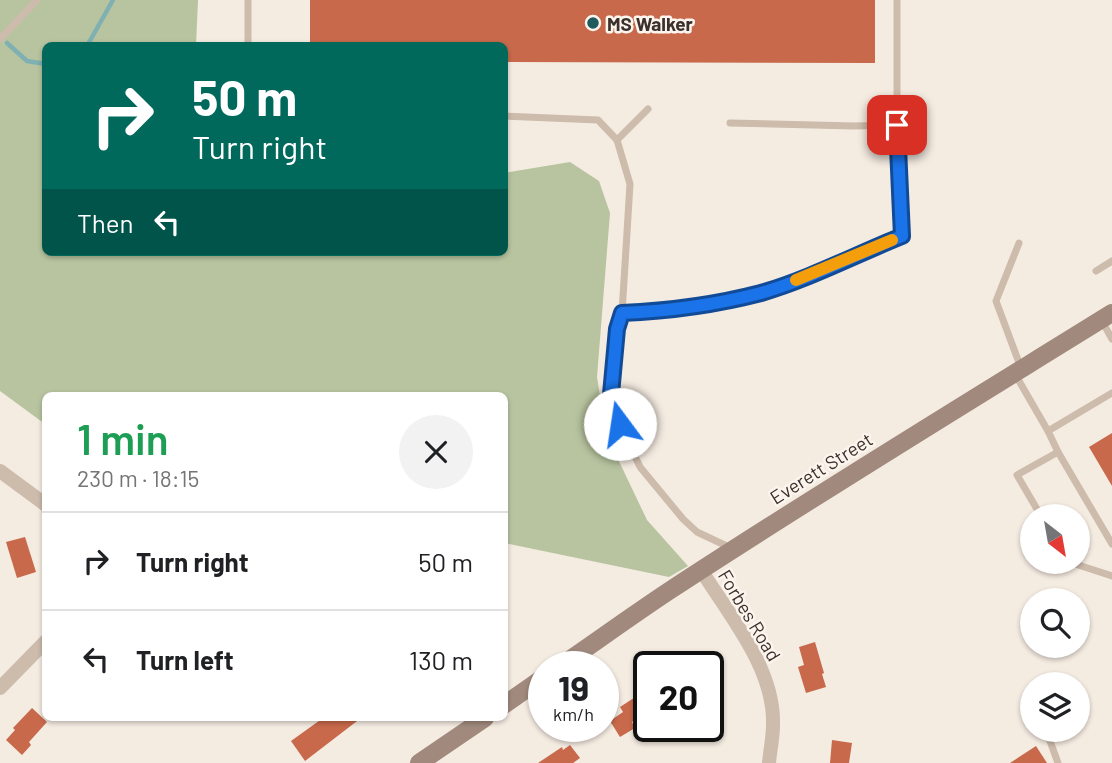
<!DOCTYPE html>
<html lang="en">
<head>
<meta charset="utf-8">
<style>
  body { margin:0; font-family:Barlow,sans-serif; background:#f2f2f2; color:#202124; height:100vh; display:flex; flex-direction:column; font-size:26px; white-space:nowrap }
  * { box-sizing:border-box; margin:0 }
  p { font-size:23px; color:#757577 }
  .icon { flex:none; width:38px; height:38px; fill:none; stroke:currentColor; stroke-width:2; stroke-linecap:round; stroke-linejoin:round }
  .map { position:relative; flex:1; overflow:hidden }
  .sheet { position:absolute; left:42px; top:392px; width:466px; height:329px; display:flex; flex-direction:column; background:#fff; border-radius:10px; box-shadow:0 2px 5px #0004 }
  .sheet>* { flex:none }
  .banner { position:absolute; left:42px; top:42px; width:466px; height:214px; border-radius:10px; box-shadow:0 2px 5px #0004; background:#00695c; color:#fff; overflow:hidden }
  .needle { width:46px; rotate:149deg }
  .buttons { position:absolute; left:1020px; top:504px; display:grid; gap:14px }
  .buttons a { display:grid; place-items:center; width:70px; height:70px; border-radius:50%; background:#fff; box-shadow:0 2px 5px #0004; font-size:35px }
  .speed { position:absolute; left:528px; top:651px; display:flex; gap:14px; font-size:35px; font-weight:700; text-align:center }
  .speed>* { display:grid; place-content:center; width:91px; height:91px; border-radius:50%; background:#fff; box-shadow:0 2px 5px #0004; line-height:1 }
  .speed small { font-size:18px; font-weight:400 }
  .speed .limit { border:4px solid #111; border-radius:10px; background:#fff; color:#111 }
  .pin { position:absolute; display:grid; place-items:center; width:60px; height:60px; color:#fff; margin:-30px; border-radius:14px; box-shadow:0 4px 10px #0006 }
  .me { position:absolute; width:77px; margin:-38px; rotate:346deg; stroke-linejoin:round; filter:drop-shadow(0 0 5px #0008) }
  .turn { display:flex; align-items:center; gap:24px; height:147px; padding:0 35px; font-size:32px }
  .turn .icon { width:91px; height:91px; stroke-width:2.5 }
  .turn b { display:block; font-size:49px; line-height:60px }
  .then { display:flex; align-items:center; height:66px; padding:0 35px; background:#0003; gap:14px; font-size:26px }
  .round { display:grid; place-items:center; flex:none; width:74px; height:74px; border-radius:37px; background:#f2f2f2 }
  .head { display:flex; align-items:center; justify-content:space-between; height:119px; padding:0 35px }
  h1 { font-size:42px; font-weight:600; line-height:52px; color:#1e9e55 }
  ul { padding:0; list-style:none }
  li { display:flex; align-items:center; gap:21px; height:98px; padding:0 35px; border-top:2px solid #e0e0e0 }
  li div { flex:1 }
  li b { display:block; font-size:26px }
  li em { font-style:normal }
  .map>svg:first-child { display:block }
  .green { fill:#b8c4a0 }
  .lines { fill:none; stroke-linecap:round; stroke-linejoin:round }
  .stream { stroke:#7fb0b2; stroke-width:4.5 }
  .building { fill:#c8694b }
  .lane { stroke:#cdbbac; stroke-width:7 }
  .street { stroke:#cdbbac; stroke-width:14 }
  .secondary { stroke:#a18a7d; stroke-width:18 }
  .route-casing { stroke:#114b97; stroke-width:18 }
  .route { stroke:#1a73e8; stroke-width:12 }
  .slow { stroke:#f59e0b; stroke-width:12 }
  .poi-dot { fill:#1f5a5e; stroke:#fbf5ee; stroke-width:2.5 }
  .labels { text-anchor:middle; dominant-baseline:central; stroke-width:5; stroke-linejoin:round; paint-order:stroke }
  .poi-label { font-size:19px; font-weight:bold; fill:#3b302b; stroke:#fbf5ee; text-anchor:start }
  .street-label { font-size:19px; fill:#3b302b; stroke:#fbf5ee }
</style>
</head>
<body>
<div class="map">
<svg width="1112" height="763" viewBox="0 0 1112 763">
  <rect width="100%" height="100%" fill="#f4ebe1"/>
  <path class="green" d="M0 0H198L196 45 46 46V252H504V173L570 162 599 181 610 213 597 377 606 434 647 520 688 566 669 577 504 543V396H46L45 424 0 391Z"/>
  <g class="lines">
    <g class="stream">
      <path d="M7 43 27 61 46 64"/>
      <path d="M87 46 113 0"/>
    </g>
  </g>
  <g class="building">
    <path d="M310 0H875V63L504 62V46H310Z"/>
    <path d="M1112 433V486L1089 447Z"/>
    <path d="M25 537 36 572 17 578 6 542Z"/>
    <path d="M815 642 824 673 822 674 826 687 806 693 798 667 804 665 799 647Z"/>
    <path d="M709 651 716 661 707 667H685Z"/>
    <path d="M643 692 649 702V712L632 722 635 728 620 737 610 721 623 712 620 707Z"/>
    <path d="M32 708 47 722 29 742 31 745 22 755 6 740 15 730 13 728Z"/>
    <path d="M323 718H361L305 761 291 741Z"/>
    <path d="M832 740 852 743 849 763H830Z"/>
    <path d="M570 745 580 758 573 763H538L562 747 563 750Z"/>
    <path d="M1036 746 1047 763H1010Z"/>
  </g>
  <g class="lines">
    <g class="lane">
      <path d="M0 39 37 0"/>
      <path d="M248 46V0"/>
      <path d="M648 109 617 140 630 184 622 313 617 329 611 394 620 424 640 467 683 519 697 532 731 548"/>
      <path d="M504 116 598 120 617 140"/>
      <path d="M730 123 854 126 897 125V0"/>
      <path d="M1019 243 996 301 1021 368"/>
      <path d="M1096 271 1112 261"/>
      <path d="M622 313C669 311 715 305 761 293 809 279 855 255 902 236L897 125"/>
      <path d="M1102 321 1112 339"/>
      <path d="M1015 374 1048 431 1058 452 1112 544"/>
      <path d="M1048 431 1112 393"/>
      <path d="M1041 516 1017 475 1058 452"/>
      <path d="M1069 562 1112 576"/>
      <path d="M1046 730 1058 763"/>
    </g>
    <g class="street">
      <path d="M0 471 46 505"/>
      <path d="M701 570C730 616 775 669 773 725 773 738 770 751 769 763"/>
      <path d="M0 688 46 641"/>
    </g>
    <g class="secondary">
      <path d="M559 667C597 641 634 614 672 589 817 494 965 404 1112 313"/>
      <path d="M504 705 544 677"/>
      <path d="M419 763 485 718"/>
    </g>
  </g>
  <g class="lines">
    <defs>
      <path id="route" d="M620 424 611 394 617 329 622 313C669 311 715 305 761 293 809 279 855 255 902 236L897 125"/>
    </defs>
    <use href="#route" class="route-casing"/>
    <use href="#route" class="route"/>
    <path class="slow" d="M796 280 892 240"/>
  </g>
  <circle class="poi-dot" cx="593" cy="23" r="7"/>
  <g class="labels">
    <g class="poi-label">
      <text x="607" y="23">MS Walker</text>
    </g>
    <g class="street-label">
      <text transform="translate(821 468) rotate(-32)">Everett Street</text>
      <text transform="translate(750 615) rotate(59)">Forbes Road</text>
    </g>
  </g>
</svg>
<div class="buttons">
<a><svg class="needle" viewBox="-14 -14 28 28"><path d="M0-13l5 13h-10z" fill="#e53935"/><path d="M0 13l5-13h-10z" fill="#757577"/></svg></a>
<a><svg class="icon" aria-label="search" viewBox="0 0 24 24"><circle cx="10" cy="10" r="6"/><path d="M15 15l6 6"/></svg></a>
<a><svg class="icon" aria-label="layers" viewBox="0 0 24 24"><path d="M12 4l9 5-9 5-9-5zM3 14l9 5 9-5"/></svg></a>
</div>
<div class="speed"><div>19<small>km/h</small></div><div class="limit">20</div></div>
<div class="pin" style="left:897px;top:125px;background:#d93025"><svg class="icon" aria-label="arrive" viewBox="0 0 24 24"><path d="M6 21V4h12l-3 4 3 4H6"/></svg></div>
<svg class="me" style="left:620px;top:424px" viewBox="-20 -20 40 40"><circle r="19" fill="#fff"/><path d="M0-13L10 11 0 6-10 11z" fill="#1a73e8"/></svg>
<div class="banner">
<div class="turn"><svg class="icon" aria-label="right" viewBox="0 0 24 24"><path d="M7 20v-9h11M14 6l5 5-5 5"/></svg><div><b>50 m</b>Turn right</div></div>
<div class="then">Then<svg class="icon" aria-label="left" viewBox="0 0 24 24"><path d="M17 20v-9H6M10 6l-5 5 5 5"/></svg></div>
</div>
<section class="sheet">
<div class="head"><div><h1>1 min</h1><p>230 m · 18:15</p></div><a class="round"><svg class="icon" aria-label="close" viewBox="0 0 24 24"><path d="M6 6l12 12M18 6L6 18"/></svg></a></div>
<ul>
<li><svg class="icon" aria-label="right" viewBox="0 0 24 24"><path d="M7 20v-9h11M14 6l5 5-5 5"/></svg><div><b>Turn right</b></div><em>50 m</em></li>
<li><svg class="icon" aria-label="left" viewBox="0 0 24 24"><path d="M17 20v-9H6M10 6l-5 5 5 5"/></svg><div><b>Turn left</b></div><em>130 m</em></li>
</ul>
</section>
</div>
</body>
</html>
